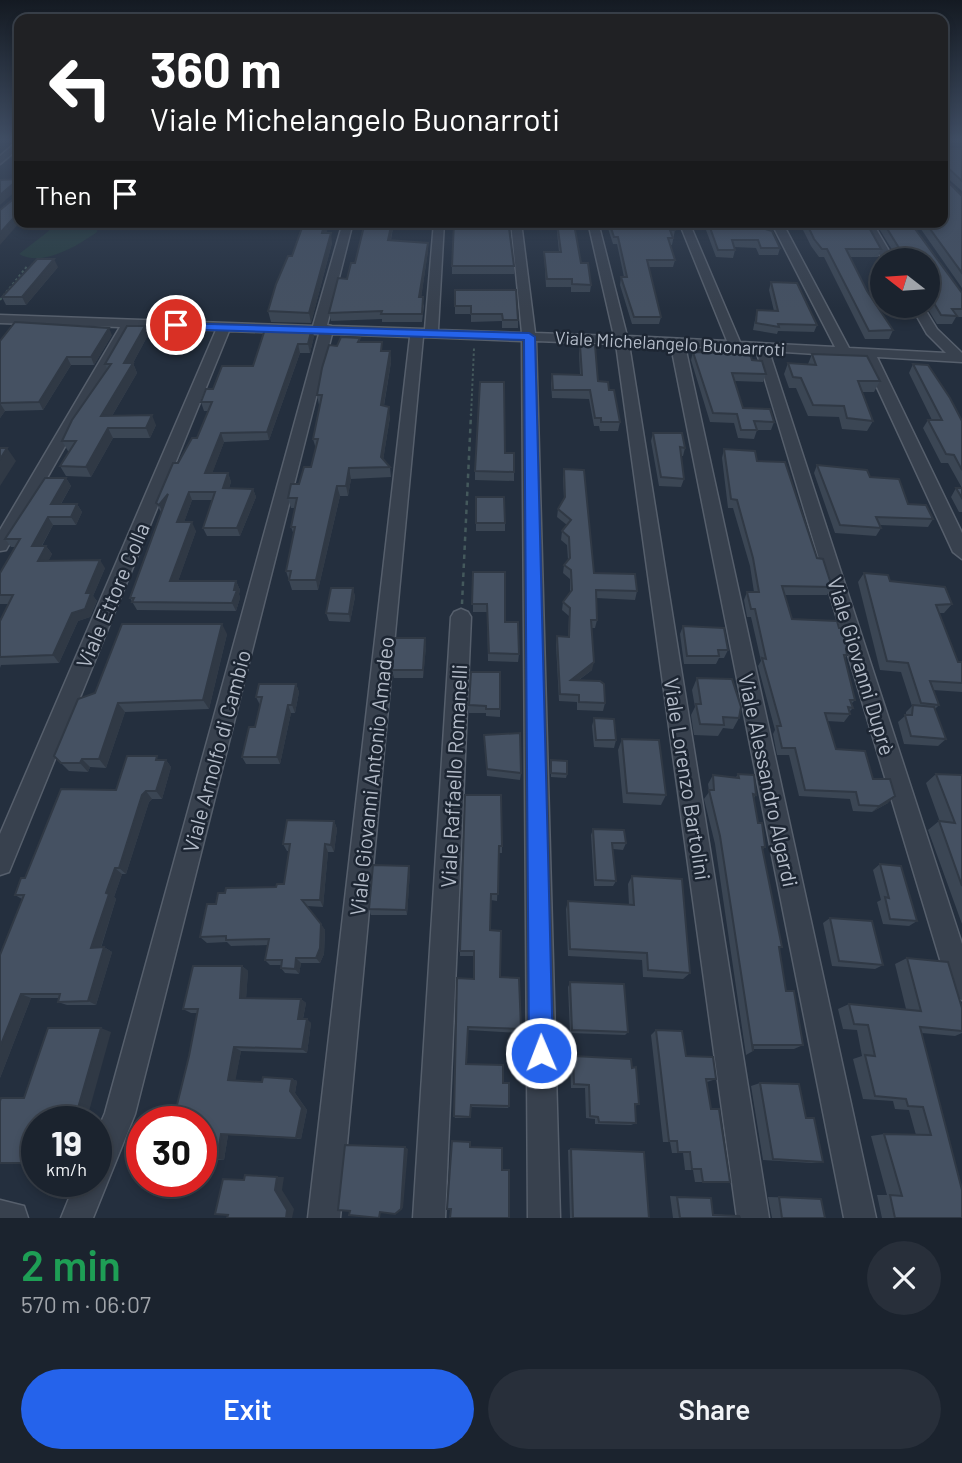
<!DOCTYPE html>
<html lang="en">
<head>
<meta charset="utf-8">
<style>
  body { margin:0; font-family:Barlow,sans-serif; background:#282f3a; color:#f1f3f6; height:100vh; display:flex; flex-direction:column; font-size:26px; white-space:nowrap }
  * { box-sizing:border-box; margin:0 }
  p { font-size:23px; color:#a0a4aa }
  .icon { flex:none; width:38px; height:38px; fill:none; stroke:currentColor; stroke-width:2; stroke-linecap:round; stroke-linejoin:round }
  .map { position:relative; height:1218px; overflow:hidden }
  .drawer { display:flex; flex-direction:column; background:#1b232e; flex:1 }
  .drawer>* { flex:none }
  .guide { position:absolute; left:14px; top:14px; width:934px; height:214px; border-radius:14px; box-shadow:0 4px 10px #0003,0 0 0 2px #39404a; background:#202124; color:#fff; overflow:hidden }
  .needle { width:46px; rotate:287deg }
  .controls { position:absolute; left:870px; top:248px; display:grid; gap:14px }
  .controls a { display:grid; place-items:center; width:70px; height:70px; border-radius:50%; background:#1b232e; box-shadow:0 4px 10px #0003,0 0 0 2px #39404a; font-size:35px }
  .speed { position:absolute; left:21px; top:1106px; display:flex; gap:14px; font-size:35px; font-weight:700; text-align:center }
  .speed>* { display:grid; place-content:center; width:91px; height:91px; border-radius:50%; background:#1b232e; box-shadow:0 4px 10px #0003,0 0 0 2px #39404a; line-height:1 }
  .speed small { font-size:18px; font-weight:400 }
  .speed .limit { border:10px solid #d22; background:#fff; color:#111 }
  .pin { position:absolute; display:grid; place-items:center; width:60px; height:60px; color:#fff; margin:-30px; border:4px solid #fff; border-radius:50%; box-shadow:0 2px 7px #0007 }
  .me { position:absolute; width:77px; margin:-38px; rotate:359deg; stroke-linejoin:round; filter:drop-shadow(0 0 5px #0008) }
  .turn { display:flex; align-items:center; gap:24px; height:147px; padding:0 21px; font-size:32px }
  .turn .icon { width:91px; height:91px; stroke-width:2.5 }
  .turn b { display:block; font-size:49px; line-height:60px }
  .then { display:flex; align-items:center; height:66px; padding:0 21px; background:#0003; gap:14px; font-size:26px }
  .round { display:grid; place-items:center; flex:none; width:74px; height:74px; border-radius:37px; background:#282f3a }
  .overview { display:flex; align-items:center; justify-content:space-between; height:119px; padding:0 21px }
  h1 { font-size:42px; font-weight:600; line-height:52px; color:#1e9e55 }
  .button { display:flex; gap:14px; margin-top:auto; padding:14px 21px }
  .button a { flex:1; height:80px; border-radius:42px; background:#2563eb; color:#fff; font-size:28px; font-weight:600; line-height:80px; text-align:center }
  .button a+a { background:#282f3a; color:#f1f3f6 }
  .map>svg:first-child { display:block }
  .green { fill:#263c3f }
  .lines { fill:none; stroke-linecap:round; stroke-linejoin:round }
  .street-casing { stroke:#565f6c; stroke-width:3 }
  .path-far1 { stroke:#44595c; stroke-width:2; stroke-dasharray:2.5 2.5; stroke-linecap:butt }
  .path { stroke:#44595c; stroke-width:2.5; stroke-dasharray:4.5 4.5; stroke-linecap:butt }
  .street { fill:#38414e; fill-rule:evenodd }
  .wall { fill:#3b4654 }
  .shaded-wall { fill:#303945 }
  .building { fill:#455162; stroke:#303945; stroke-width:2 }
  .route { fill:#2563eb; stroke:#184099; stroke-width:2 }
  .labels { text-anchor:middle; dominant-baseline:central; stroke-width:5; stroke-linejoin:round; paint-order:stroke }
  .far-street-label { font-size:18px; fill:#b4bcc9; stroke:#1d2633 }
  .street-label { font-size:21px; fill:#b4bcc9; stroke:#1d2633 }
</style>
</head>
<body>
<div class="map">
<svg width="962" height="1218" viewBox="0 0 962 1218">
  <rect width="100%" height="100%" fill="#242f3e"/>
  <path class="green" d="M68 222H96L97 232C76 247 42 267 19 254L50 230 61 228Z"/>
  <g class="lines">
    <defs>
      <g id="street">
        <path d="M19 140V148L0 164V156Z"/>
        <path d="M343 222H353L327 325 332 326 425 329 434 222H444L438 330 522 333 511 222H521L535 333 614 336 588 222H598L627 336 727 341 679 222H689L740 342 835 347 771 222H782L849 348 946 353 927 334 911 306H923L937 329 962 353V362L877 357 962 533V559L953 552 863 357 769 351 962 944V1000L952 996 948 986 756 350 685 346 876 1218H844L671 346 629 344 769 1218H737L616 344 536 341 560 1218H528L522 341 423 337 340 1218H308L410 337 332 334 135 1114 93 1218H61L76 1181H96V1134L105 1113 319 334 229 331 9 872 0 875V834L216 330 133 327 6 550 0 551V530L120 327 0 323V315L313 326Z"/>
        <path d="M861 222H872L895 261H883Z"/>
        <path d="M461 609 468 612 471 617 445 1218H413L451 617 454 612Z"/>
        <path d="M0 1200 24 1206 28 1218H0Z"/>
      </g>
    </defs>
    <use href="#street" class="street-casing"/>
    <g class="path-far1">
      <path d="M0 300 28 265"/>
      <path d="M471 416 474 348"/>
    </g>
    <path class="path" d="M462 604 471 414"/>
    <use href="#street" class="street"/>
  </g>
  <g class="wall">
    <path d="M943 147 946 149H962V191L944 175V178L962 196V288L916 222H943Z"/>
    <path d="M394 222 391 240 428 251 421 297 424 306 422 322H382V319L331 321 329 313 355 263Z"/>
    <path d="M556 222H583L582 229 575 230 581 263 591 285 590 292H571V287H546L544 252H559Z"/>
    <path d="M606 222H672L675 230 672 245H670L675 260 673 267H649L661 317 659 324H632L620 285 621 277H624L617 244H613Z"/>
    <path d="M703 222H762L765 229 780 248 778 255H759L756 248 734 247 735 250 733 258 716 257Z"/>
    <path d="M799 222H866L881 249 878 257H850L867 291 893 330 889 339H865L824 257H819L811 246Z"/>
    <path d="M875 222H910L962 293V317H956L952 324H937L926 306H928V261H899Z"/>
    <path d="M484 229 514 266V274H452V266Z"/>
    <path d="M327 230 326 233 332 243 311 323 271 322 268 311 292 256Z"/>
    <path d="M58 267 26 305H6L2 297Z"/>
    <path d="M771 282 817 325 814 332 778 331 777 334 753 330 757 310 774 311 769 290Z"/>
    <path d="M455 290 518 320V328H502V321L471 322V314H455Z"/>
    <path d="M112 335 94 365H71L43 410 5 411 0 418V341Z"/>
    <path d="M148 335 133 363 137 373 112 416 156 425 150 438H113L91 477 66 476 60 466 70 451H68L62 441 107 369 105 364Z"/>
    <path d="M314 336 310 353H300L269 440 224 442 212 473H228L231 482 229 488 253 489 256 497 240 536H207L203 528 212 500H192L184 522 196 531 178 581H236L240 590 239 594 240 598 236 611 137 610 130 598 161 512 156 503 197 438 208 411H204L201 402 213 389 253 366Z"/>
    <path d="M360 338V342L383 351H390L391 362 384 406 390 417 383 460 390 467 391 477 351 479 348 496H340L318 590H292L286 571 294 535 291 527 295 508H291L288 498 311 467 316 449 313 439 320 405H319L317 395 337 346Z"/>
    <path d="M580 345 598 381 609 390 620 422 618 431H600L599 426H594L589 399 552 398 551 383 552 374 580 375 579 353Z"/>
    <path d="M693 352 752 360 766 374 763 382 735 381 743 408 774 422 771 430H757L754 439 738 438 734 423 710 422 691 360Z"/>
    <path d="M812 354 880 381 874 392H862L873 421 867 431 842 429 839 417 808 416 796 388H789L784 374 788 363 808 364Z"/>
    <path d="M913 364 962 421V512H959L951 497 956 488H962L948 463H941L923 428 928 420H932L909 373Z"/>
    <path d="M653 433 685 448 683 456H681L684 479 681 487 659 486 651 441Z"/>
    <path d="M724 449 757 461 817 558 832 587 827 595H785L792 619 839 628 851 649 845 658 855 700 851 704 853 708 849 712 850 714 844 722 827 721 836 749 873 779 888 803 872 812 853 811 850 799 799 796 789 755H777L773 734 775 730 758 666 761 661 751 617H747L744 600 747 592H754L750 566 733 508H728L722 458Z"/>
    <path d="M505 453 514 472V481L475 480V471Z"/>
    <path d="M817 465 870 477 908 504 933 519 928 527 880 525 881 528 876 536 835 533 814 473Z"/>
    <path d="M564 469 594 573 637 591 635 600 596 598 597 620 595 628H592V670L579 680 605 703 603 711 577 710V702L559 701 556 644 557 636H568L569 616 562 610 563 602 570 592V579L563 573 564 565 568 560 567 545 561 540 562 531 567 525 557 517 558 509 564 499 563 478Z"/>
    <path d="M66 478 71 486 61 504H77L82 512 76 525H53L42 546H46L52 554 48 561 105 568 93 596 97 601 90 617 78 621 59 663 1 665 0 668V621L9 604H0V573L15 547H11L5 539Z"/>
    <path d="M476 497 505 523V531H476Z"/>
    <path d="M473 572 505 622 519 654 518 662 488 661 487 612H473Z"/>
    <path d="M864 573 952 604 944 613H939L958 662H962V692L933 690 939 705 935 709 946 739 938 746 904 744 898 722 906 715V712L912 706 901 672 880 670 858 582Z"/>
    <path d="M353 588 355 597 350 622 329 621 326 613Z"/>
    <path d="M683 626 728 650 724 658H719L716 664H684L680 634Z"/>
    <path d="M227 634 209 709 125 712 106 768 90 767 88 772 69 771 54 756 95 693Z"/>
    <path d="M425 638 426 646 423 678H394L392 670Z"/>
    <path d="M500 672V717L486 716V713H469V705Z"/>
    <path d="M697 678 739 718 733 729 723 728 718 736 694 735 691 715 695 707 692 690Z"/>
    <path d="M296 684 299 692 295 713H291L280 764H246L242 757 255 727 260 705 256 697Z"/>
    <path d="M594 718 616 740 614 748 594 747 592 726Z"/>
    <path d="M484 735 521 773 520 780 487 776Z"/>
    <path d="M622 739 666 795 661 805 623 803 618 750Z"/>
    <path d="M160 760H166L171 767 162 799H152L149 802 126 874H122L114 897 116 899 101 948 104 947 112 952 96 1005H67L58 1002 59 998H31L0 1078V955L22 899 15 895 25 878 116 790Z"/>
    <path d="M551 760 567 774 566 778 551 777Z"/>
    <path d="M738 774 756 795 754 798 758 823 765 847 762 850 782 947 779 949 786 991 803 1045 794 1049H753V1051L746 1055 715 844 704 799 709 792 708 784 713 775 736 777Z"/>
    <path d="M936 774 962 775V924L928 830 939 821 940 822 926 783Z"/>
    <path d="M465 795 502 846V853H499L497 901 491 900 490 930 500 977 521 1029 520 1033 468 1030 467 1064 503 1083 509 1106 508 1108 471 1107V1118H455L454 1116 474 979V956H460V951Z"/>
    <path d="M334 821 337 829 334 852H328L323 907 307 906 325 930 324 954 320 963H301L299 974 285 973 281 968V965H270L265 960 268 945 231 946 227 942 207 943 200 937 216 904 276 887 284 884 289 851H287L283 844Z"/>
    <path d="M593 829 626 843 623 850 613 849 616 881 613 886H594L591 835Z"/>
    <path d="M880 864 917 921 909 926 883 924 877 902 881 900 873 870Z"/>
    <path d="M409 866 410 871 407 915H371L369 909Z"/>
    <path d="M632 876 690 973 683 979 643 977 642 960 568 956 566 909 568 901 629 905 628 884Z"/>
    <path d="M830 918 883 965 875 969 832 966 823 923Z"/>
    <path d="M907 958 962 1008V1033L955 1036 922 1033 962 1218H882L877 1195H887L871 1136 884 1134 916 1135 909 1110 895 1109 893 1101 863 1099 853 1059 862 1056 857 1030 843 1029 838 1009 849 1004 906 1009 895 964Z"/>
    <path d="M242 966 248 971 246 998 301 999 306 1003 303 1019 311 1023 307 1053 241 1051 235 1080 262 1082 292 1079 297 1081 295 1093 307 1110 301 1139 228 1135 224 1160H201V1122L176 1109 189 1056 197 1013H191L183 1009Z"/>
    <path d="M570 983 628 1032 625 1035 570 1033 568 987Z"/>
    <path d="M656 1030 686 1056 716 1079 707 1082 711 1109 730 1182H695L693 1170H685L683 1153H672L670 1142H663L651 1035Z"/>
    <path d="M573 1056 632 1068 639 1104 635 1106 636 1123 631 1125 595 1124V1119L586 1118 585 1088H571L570 1060Z"/>
    <path d="M760 1083 806 1118 823 1162 812 1163 763 1160 751 1086Z"/>
    <path d="M571 1149 649 1218H570L568 1150Z"/>
    <path d="M670 1196 711 1198 713 1214 739 1216 740 1218H673Z"/>
    <path d="M768 1197 809 1198 825 1218H772Z"/>
  </g>
  <g class="shaded-wall">
    <path d="M14 183 17 190 0 205V195Z"/>
    <path d="M19 212 20 222 0 245V233Z"/>
    <path d="M325 222 327 230 324 243 322 233Z"/>
    <path d="M392 222H394L389 248 388 240Z"/>
    <path d="M579 222H583L582 229 573 231 574 224Z"/>
    <path d="M331 233 332 243 311 323 309 313Z"/>
    <path d="M428 243V251L420 306 419 297Z"/>
    <path d="M54 259 58 267 26 305 22 297Z"/>
    <path d="M145 326 148 335 133 363 137 373 106 426 101 416 124 363Z"/>
    <path d="M109 328 112 335 94 365 91 357Z"/>
    <path d="M312 328 314 336 310 353 308 344Z"/>
    <path d="M298 344 300 353 269 440 267 432Z"/>
    <path d="M390 351 391 362 382 416 381 405Z"/>
    <path d="M67 357 71 365 43 410 39 402Z"/>
    <path d="M0 403 5 411 0 418Z"/>
    <path d="M389 407 390 417 382 467 381 457Z"/>
    <path d="M152 415 156 425 150 438 146 428Z"/>
    <path d="M108 428 113 438 91 477 86 467Z"/>
    <path d="M221 433 224 442 209 482 205 473Z"/>
    <path d="M7 448 16 461 0 486V459Z"/>
    <path d="M349 468 351 479 348 496 346 486Z"/>
    <path d="M228 473 231 482 226 497 223 488Z"/>
    <path d="M66 478 71 486 56 512 51 504Z"/>
    <path d="M337 486 340 496 318 590 316 580Z"/>
    <path d="M253 489 256 497 240 536 237 528Z"/>
    <path d="M189 492 192 500 181 531 177 522Z"/>
    <path d="M168 494 163 513 159 505Z"/>
    <path d="M77 504 82 512 76 525 71 517Z"/>
    <path d="M48 517 53 525 37 554 32 546Z"/>
    <path d="M192 522 196 531 175 590 170 581Z"/>
    <path d="M46 546 52 554 44 570 38 561Z"/>
    <path d="M100 560 105 568 93 596 97 601 90 617 78 621 59 663 53 655 72 613 86 593Z"/>
    <path d="M236 581 240 590 239 594 240 598 236 611 232 603 234 590Z"/>
    <path d="M353 588 355 597 350 622 349 614Z"/>
    <path d="M222 624 227 634 209 709 203 700Z"/>
    <path d="M425 638 426 646 423 678V670Z"/>
    <path d="M594 662 592 670 569 687 571 680Z"/>
    <path d="M296 684 299 692 295 713 292 705Z"/>
    <path d="M118 703 125 712 106 768 99 759Z"/>
    <path d="M288 705 291 713 280 764 277 757Z"/>
    <path d="M82 759 90 767 88 772 80 763Z"/>
    <path d="M166 760 171 767 162 799 156 791Z"/>
    <path d="M146 791 152 799 149 802 126 874 119 868 142 795Z"/>
    <path d="M895 796 888 803 872 812 879 806Z"/>
    <path d="M334 821 337 829 334 852 331 845Z"/>
    <path d="M325 844 328 852 323 907 320 900Z"/>
    <path d="M409 866 410 871 407 915 406 910Z"/>
    <path d="M115 868 122 874 114 897 116 899 99 953 91 948 106 893Z"/>
    <path d="M321 924 325 930 324 954 320 963 316 958Z"/>
    <path d="M104 947 112 952 96 1005 88 1001Z"/>
    <path d="M296 958 301 963 299 974 295 969Z"/>
    <path d="M242 966 248 971 246 1002 240 998Z"/>
    <path d="M21 994 31 998 0 1078V1047Z"/>
    <path d="M301 999 306 1003 302 1023 298 1019Z"/>
    <path d="M307 1019 311 1023 307 1053 302 1049Z"/>
    <path d="M101 1028 111 1032 86 1122H74Z"/>
    <path d="M234 1047 241 1051 235 1083 228 1080Z"/>
    <path d="M292 1079 297 1081 295 1093 307 1110 301 1139 296 1138 290 1091Z"/>
    <path d="M221 1134 228 1135 224 1160 217 1159Z"/>
    <path d="M405 1147 408 1149 403 1208 395 1214Z"/>
    <path d="M277 1177H284L282 1190 294 1209 292 1218H286L275 1190Z"/>
  </g>
  <g class="building">
    <path d="M943 147 946 149H962V181L946 166 944 178 962 196V273L925 222H943Z"/>
    <path d="M19 179V212L0 233V210L17 196 18 183H14L0 195V181L1 180Z"/>
    <path d="M304 222H325L322 233H331L309 313 268 311 276 284 288 256H292Z"/>
    <path d="M365 222H392L388 240 428 243 419 297H423L422 314H381L382 311 329 313 338 278 347 279 351 263H355Z"/>
    <path d="M454 222H483L484 229 509 228 514 266H452Z"/>
    <path d="M557 222H579L574 224 581 263H588L591 285 572 284V279H547L544 252H561Z"/>
    <path d="M609 222H672L675 230H670L673 238H668L675 260H647L661 317H634L621 277H627L618 237H614Z"/>
    <path d="M708 222H762L765 229 772 231 780 248H761L758 240H732L735 250H718Z"/>
    <path d="M806 222H866L881 249H846L867 291 893 330 869 331 827 249H822L814 239Z"/>
    <path d="M883 222H910L962 293V309H952L957 316 941 315 928 293V261H907Z"/>
    <path d="M37 259H54L22 297H2Z"/>
    <path d="M771 282 797 283 817 325 778 324 779 327 756 323 757 310 778 311Z"/>
    <path d="M455 290H516L518 320H503L502 314H471V306H455Z"/>
    <path d="M15 322 109 328 91 357H67L39 402 0 403V341Z"/>
    <path d="M127 326H145L124 363H133L101 416 152 415 146 428H108L86 467 60 466 76 441H62L72 420 111 364H105Z"/>
    <path d="M266 326 312 328 308 344H298L267 432 221 433 205 473H228L223 488 253 489 237 528H203L215 492H189L177 522H192L170 581H236L234 590H237L232 603 132 602 134 598H130L168 494 159 505 156 503 173 463H178L192 438H197L212 402H201L206 389H213L222 366H253Z"/>
    <path d="M341 337 360 338 358 342H382L381 351H390L381 405 389 407 381 457 390 467 349 468 346 486H337L316 580H289L291 571H286L295 527H291L297 498H288L291 484H299L304 467H311L318 439H313L322 395H317L322 368 329 345 337 346Z"/>
    <path d="M580 345H595L598 381 608 382 609 390H614L620 422H601V418H595L590 390H553L552 374 582 375Z"/>
    <path d="M693 352 750 354 752 360 762 361 766 374 732 373 743 408 770 409 774 422 754 421 757 430H741L737 414 713 413Z"/>
    <path d="M812 354 867 356 880 381H858L873 421 847 418 844 406 813 405 801 378 793 377 788 363 816 365Z"/>
    <path d="M913 364 928 365 950 398 962 421V470L954 455 946 454 928 420H942Z"/>
    <path d="M480 382H504L505 453H514V472L475 471Z"/>
    <path d="M653 433H682L685 448 680 447 684 479 661 477Z"/>
    <path d="M0 448H7L0 459Z"/>
    <path d="M724 449 755 451 757 461 785 462 817 558 823 559 832 587 782 586 792 619 837 621 839 628H844L851 649H846L847 655H844L855 700H850L853 708 848 707 850 714 825 713 836 749 865 751 873 779H890L895 796 879 806 859 805 856 792 805 790 795 748H782L777 726H781L762 658 766 659 755 609H751L747 592H759L753 558 737 500 731 499Z"/>
    <path d="M817 465 867 470 870 477 899 479 908 504 926 505 933 519 876 517 881 528 840 525Z"/>
    <path d="M564 469 584 470 594 573 635 574 637 591 596 590 597 620H591L594 662 571 680 600 681 604 684 605 703 579 702V695L560 694 557 636 569 637 570 608 563 602 572 590 571 570 564 565 570 558 569 537 562 531 571 520 558 509 565 497Z"/>
    <path d="M45 478H66L51 504H77L71 517H48L32 546H46L38 561 100 560 86 593H91L85 609 72 613 53 655 0 657V621L13 595H0V573L20 539H5Z"/>
    <path d="M956 488H962V498Z"/>
    <path d="M476 497H504L505 523H476Z"/>
    <path d="M473 572H505V622H518L519 654 489 653 487 604H472Z"/>
    <path d="M864 573 888 575 890 581 945 587 952 604 936 605 958 662H962V683L930 681 939 705 921 703 908 663 887 661Z"/>
    <path d="M331 588H353L349 614 326 613Z"/>
    <path d="M122 624H222L203 700 118 703 99 759H82L80 763H61L54 756 78 699 95 693Z"/>
    <path d="M683 626 724 628 728 650H718L719 656H687Z"/>
    <path d="M395 638H425L423 670H392Z"/>
    <path d="M471 672H500V709H486V706L469 705Z"/>
    <path d="M697 678 732 679 741 707 739 718 723 717 724 725 700 724 696 704H701Z"/>
    <path d="M259 684H296L292 705H288L277 757H242L249 727H255L262 697H256Z"/>
    <path d="M913 705 934 707 946 739 911 736 905 715H912Z"/>
    <path d="M594 718 614 719 616 740H596Z"/>
    <path d="M520 733 521 773 487 769 484 735Z"/>
    <path d="M622 739 659 740 666 795 627 793Z"/>
    <path d="M127 756H157L156 760H166L156 791H146L142 795 119 868H115L106 893 109 894 91 948 104 947 88 1001 58 1002 60 994H21L0 1047V955L24 895H15L21 878H25L61 789 116 790Z"/>
    <path d="M551 760 567 761V774L551 773Z"/>
    <path d="M738 774 754 775 756 795 753 794 758 823H762L765 847H762L782 947H779L786 991H794L803 1045H753V1051L720 836 709 790H714L713 775 739 778Z"/>
    <path d="M936 774 962 775V886L939 821 955 823Z"/>
    <path d="M465 795H501L502 846H499L498 894H491L490 930 501 931 500 977 519 978 521 1029 468 1027 466 1064 503 1065V1083H509V1106L471 1105 470 1117 454 1116 457 978 474 979V951H460Z"/>
    <path d="M287 820 334 821 331 845 325 844 320 900H302L321 924 320 948 316 958H296L295 969 281 968 282 960H265L269 939 226 940V936L200 937 207 904H216L218 893H225L226 888 276 887 277 884H284L290 844H283Z"/>
    <path d="M593 829 624 830 626 843H612L616 881 596 880Z"/>
    <path d="M880 864 901 866 917 921 890 919 885 897 889 898Z"/>
    <path d="M373 865 409 866 406 910 369 909Z"/>
    <path d="M632 876 682 879 690 973 648 970 647 953 570 949 568 901 634 905Z"/>
    <path d="M830 918 872 921 883 965 839 961Z"/>
    <path d="M907 958 948 962 962 1008V1031L920 1027 962 1190V1218H895L890 1195 902 1196 884 1134 931 1135 923 1107 908 1106 906 1099 875 1096 865 1055 875 1056 868 1025 854 1024 849 1004 921 1011Z"/>
    <path d="M193 966H242L240 998 301 999 298 1019H307L302 1049 234 1047 228 1080 262 1082 263 1077 292 1079 290 1091 302 1108 296 1138 221 1134 217 1159 201 1160V1122H162L165 1109H176L189 1056 198 1009H183Z"/>
    <path d="M570 982 624 984 628 1032 572 1030Z"/>
    <path d="M48 1028H101L74 1122H37V1163H0V1101L1 1098H24Z"/>
    <path d="M656 1030 682 1031 686 1056 713 1057 716 1079H706L711 1109H719L730 1182H703L701 1169H692L690 1152H678L677 1141H669Z"/>
    <path d="M573 1056 631 1059 632 1068 636 1067 639 1104H635L636 1123 599 1122 598 1117 590 1116 589 1085 574 1084Z"/>
    <path d="M760 1083 799 1084 806 1118H814L823 1162 773 1159Z"/>
    <path d="M452 1141 470 1142V1147L502 1148V1170H509V1218H450L451 1209H447Z"/>
    <path d="M345 1145 405 1147 401 1209 395 1214 380 1212 379 1218 349 1215 350 1211 338 1210Z"/>
    <path d="M571 1149 644 1152 649 1218H573Z"/>
    <path d="M245 1175 277 1177 275 1190 287 1210 286 1218H227L228 1215 215 1214 223 1179 244 1180Z"/>
    <path d="M677 1197 711 1198 713 1215 739 1216 740 1218H680Z"/>
    <path d="M779 1197 821 1199 825 1218H782Z"/>
  </g>
  <linearGradient id="sky" x2="0" y2="1"><stop stop-color="#141a22"/><stop offset="0.45" stop-color="#3f4d63"/><stop offset="1" stop-color="#3f4d63" stop-opacity="0"/></linearGradient>
  <rect width="962" height="309" fill="url(#sky)"/>
  <path class="route" d="M172 323 529 333 535 337 553 1053 550 1061 541 1065 533 1061 529 1053 524 340 176 329 171 325Z"/>
  <g class="labels">
    <g class="far-street-label">
      <text transform="translate(670 343) rotate(3)">Viale Michelangelo Buonarroti</text>
    </g>
    <g class="street-label">
      <text transform="translate(112 595) rotate(-67)">Viale Ettore Colla</text>
      <text transform="translate(862 666) rotate(73)">Viale Giovanni Duprè</text>
      <text transform="translate(216 751) rotate(-75)">Viale Arnolfo di Cambio</text>
      <text transform="translate(371 776) rotate(-84)">Viale Giovanni Antonio Amadeo</text>
      <text transform="translate(453 776) rotate(-87)">Viale Raffaello Romanelli</text>
      <text transform="translate(688 779) rotate(81)">Viale Lorenzo Bartolini</text>
      <text transform="translate(769 780) rotate(78)">Viale Alessandro Algardi</text>
    </g>
  </g>
</svg>
<div class="controls">
<a><svg class="needle" viewBox="-14 -14 28 28"><path d="M0-13l5 13h-10z" fill="#e53935"/><path d="M0 13l5-13h-10z" fill="#a0a4aa"/></svg></a>
</div>
<div class="speed"><div>19<small>km/h</small></div><div class="limit">30</div></div>
<div class="pin" style="left:176px;top:325px;background:#d93025"><svg class="icon" aria-label="arrive" viewBox="0 0 24 24"><path d="M6 21V4h12l-3 4 3 4H6"/></svg></div>
<svg class="me" style="left:541px;top:1053px" viewBox="-20 -20 40 40"><circle r="17" fill="#2563eb" stroke="#fff" stroke-width="3"/><path d="M0-11L8 9 0 5-8 9z" fill="#fff"/></svg>
<div class="guide">
<div class="turn"><svg class="icon" aria-label="left" viewBox="0 0 24 24"><path d="M17 20v-9H6M10 6l-5 5 5 5"/></svg><div><b>360 m</b>Viale Michelangelo Buonarroti</div></div>
<div class="then">Then<svg class="icon" aria-label="arrive" viewBox="0 0 24 24"><path d="M6 21V4h12l-3 4 3 4H6"/></svg></div>
</div>
</div>
<section class="drawer">
<div class="overview"><div><h1>2 min</h1><p>570 m · 06:07</p></div><a class="round"><svg class="icon" aria-label="close" viewBox="0 0 24 24"><path d="M6 6l12 12M18 6L6 18"/></svg></a></div>
<div class="button"><a>Exit</a><a>Share</a></div>
</section>
</body>
</html>
